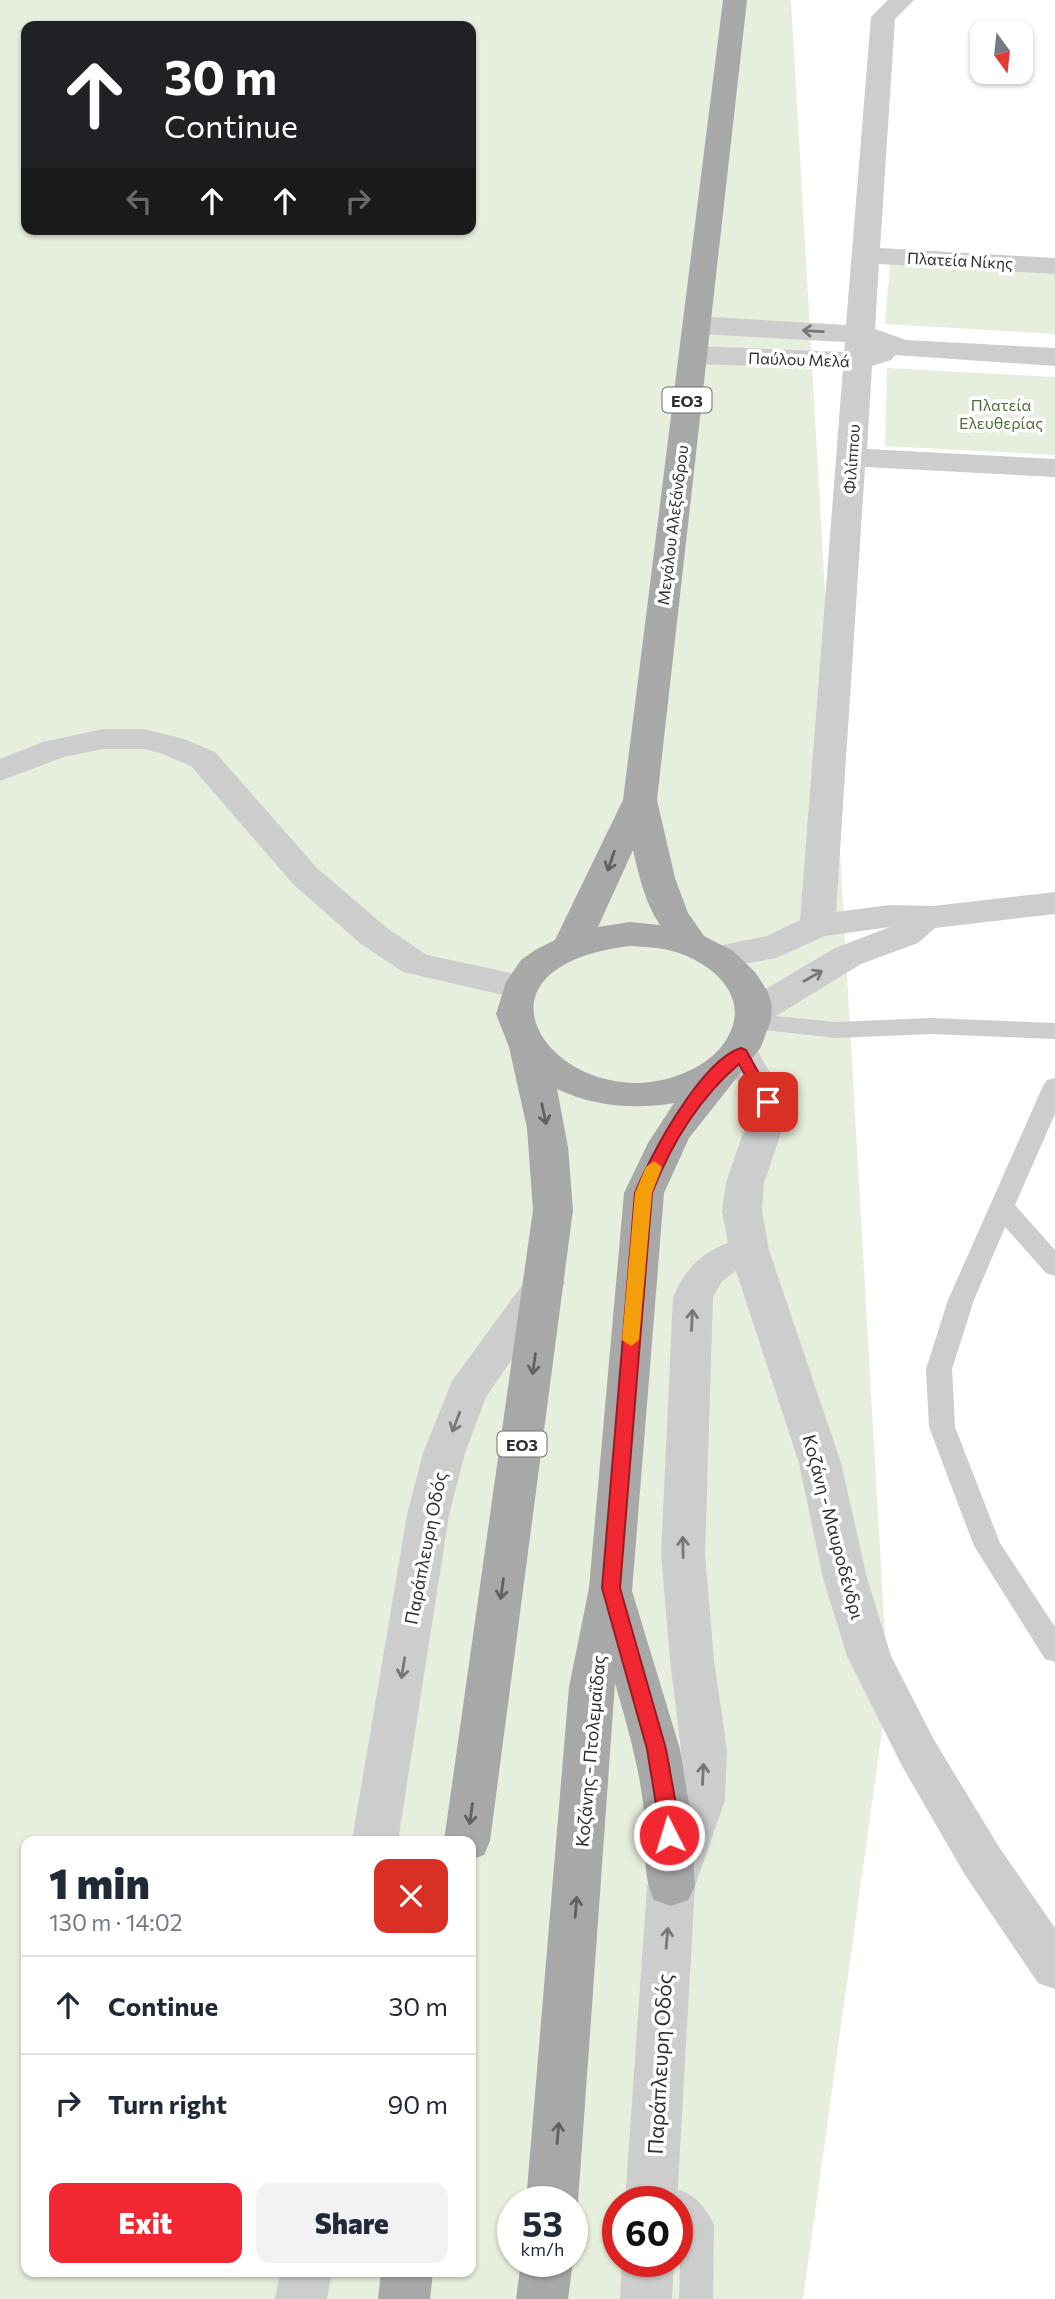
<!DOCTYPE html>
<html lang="en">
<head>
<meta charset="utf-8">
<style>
  body { margin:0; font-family:Commissioner,sans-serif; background:#f2f2f3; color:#1f2937; height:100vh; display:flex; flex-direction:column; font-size:26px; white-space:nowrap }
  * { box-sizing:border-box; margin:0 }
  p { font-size:23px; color:#747a83 }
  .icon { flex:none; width:38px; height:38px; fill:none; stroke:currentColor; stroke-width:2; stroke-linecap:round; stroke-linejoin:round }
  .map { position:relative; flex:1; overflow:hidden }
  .panel { position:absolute; left:21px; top:1836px; width:455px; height:441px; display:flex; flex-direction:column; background:#fff; border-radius:14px; box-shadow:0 2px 5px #0004 }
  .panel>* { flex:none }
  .top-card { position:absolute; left:21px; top:21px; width:455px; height:214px; border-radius:14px; box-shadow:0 2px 5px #0004; background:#202124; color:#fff; overflow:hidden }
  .needle { width:46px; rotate:165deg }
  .tools { position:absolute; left:970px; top:21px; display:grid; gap:14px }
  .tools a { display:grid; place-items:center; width:63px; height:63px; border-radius:14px; background:#fff; box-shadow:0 2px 5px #0004; font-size:35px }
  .speed { position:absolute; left:497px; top:2186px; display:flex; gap:14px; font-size:35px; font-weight:700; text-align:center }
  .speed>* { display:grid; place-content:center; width:91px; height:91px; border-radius:50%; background:#fff; box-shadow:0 2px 5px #0004; line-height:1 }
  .speed small { font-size:18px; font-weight:400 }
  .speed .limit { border:10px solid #d22; background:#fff; color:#111 }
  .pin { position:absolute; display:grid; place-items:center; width:60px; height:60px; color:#fff; margin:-30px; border-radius:14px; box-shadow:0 4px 10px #0006 }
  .me { position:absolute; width:77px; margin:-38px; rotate:355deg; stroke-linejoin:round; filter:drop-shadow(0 0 5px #0008) }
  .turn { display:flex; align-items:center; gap:24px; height:147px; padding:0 28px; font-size:32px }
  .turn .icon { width:91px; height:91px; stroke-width:2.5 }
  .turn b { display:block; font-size:49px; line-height:60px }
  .lanes { display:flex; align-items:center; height:66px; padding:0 28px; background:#0003; justify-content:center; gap:35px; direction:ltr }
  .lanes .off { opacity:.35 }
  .round { display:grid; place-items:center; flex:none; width:74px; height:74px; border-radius:14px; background:#f2f2f3 }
  .headline { display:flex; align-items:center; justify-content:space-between; height:119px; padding:0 28px }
  h1 { font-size:42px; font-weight:800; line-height:52px }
  .cta { display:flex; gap:14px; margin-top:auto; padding:14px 28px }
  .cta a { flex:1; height:80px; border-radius:14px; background:#f12832; color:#fff; font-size:28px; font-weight:800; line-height:80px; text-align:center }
  .cta a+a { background:#f2f2f3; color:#1f2937 }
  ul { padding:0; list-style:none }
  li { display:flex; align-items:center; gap:21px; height:98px; padding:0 28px; border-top:2px solid #e0e1e3 }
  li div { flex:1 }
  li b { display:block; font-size:26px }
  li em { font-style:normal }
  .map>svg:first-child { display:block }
  .green { fill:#e6eedd; fill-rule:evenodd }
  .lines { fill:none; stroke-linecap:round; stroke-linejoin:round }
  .service { fill:#cdcdcd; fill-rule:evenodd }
  .minor { fill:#cdcdcd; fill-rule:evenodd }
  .tertiary { fill:#cdcdcd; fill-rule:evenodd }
  .primary { fill:#a8a8a8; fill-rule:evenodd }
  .oneway { stroke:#777 }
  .oneway2 { stroke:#606060 }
  .route { fill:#f12832; stroke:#9d1a20; stroke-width:2 }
  .slow { fill:#f59e0b }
  .labels { text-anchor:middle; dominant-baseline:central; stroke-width:7; stroke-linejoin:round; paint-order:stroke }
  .far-street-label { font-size:16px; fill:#303030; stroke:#fff }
  .shield { fill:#fff; stroke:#6e6e6e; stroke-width:2 }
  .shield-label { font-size:16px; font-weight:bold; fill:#303030 }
  .far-park-label { font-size:16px; fill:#516f3a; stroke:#fff }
  .street-label { font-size:18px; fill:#303030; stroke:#fff }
  .near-street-label { font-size:21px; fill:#303030; stroke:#fff }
</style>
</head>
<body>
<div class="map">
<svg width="1055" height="2299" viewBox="0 0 1055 2299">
  <rect width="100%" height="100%" fill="#fff"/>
  <g class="green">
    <path d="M0 0H791L888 1688 803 2299H0ZM26 26H471V229H26ZM26 1841H471V2272H26ZM513 2202H572V2261H513ZM618 2202H677V2261H618Z"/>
    <path d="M890 264 1055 273V334L885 324Z"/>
    <path d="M887 368 1055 377V455L885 446Z"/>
  </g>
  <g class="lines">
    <g class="service">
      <path d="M755 1014 836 1022 931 1018 1055 1023V1039L931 1034 836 1038 747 1028 743 1022 747 1016Z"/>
      <path d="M1055 1078V1114L1015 1205 1055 1250V1276L1046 1273 1005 1227 974 1300 952 1369 955 1427 1000 1543 1055 1627V1662L1045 1659 974 1546 929 1427 926 1369 948 1300 1043 1086 1047 1080Z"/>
      <path d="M680 2190C696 2196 707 2209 714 2225L713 2299H679L681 2230 677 2226V2202H665L668 2194Z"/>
    </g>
    <g class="minor">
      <path d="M888 0H914L895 19 880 248 1055 258V274L879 264 875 329 906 340 1055 348V366L895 355 891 360 872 366 867 449 1055 459V477L865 467 836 912 890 905 933 906 1055 892V914L935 928 918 943 861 964 768 1021 755 1024 742 1021 737 1012 742 1003 835 948 890 927 825 936 776 958 717 969 704 965 699 957 704 949 767 936 800 920 843 369 693 364 683 361 679 355 683 349 693 346 844 352 845 342 697 334 687 331 683 325 687 319 697 316 846 325 871 17Z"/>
      <path d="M103 729H144L184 739 215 752 317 868 387 928 427 955 534 978 539 987 534 996 521 999 403 972 361 944 293 884 191 766 160 753 144 749H103L64 757 0 781V759L43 742Z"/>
    </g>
    <g class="tertiary">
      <path d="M741 1041 754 1045 787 1102V1115L764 1183 762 1211 769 1250 841 1463 867 1578 891 1656 934 1740 999 1847 1055 1928V1989L1038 1983 965 1875 902 1766 847 1656 823 1578 799 1463 736 1271 722 1281 713 1297 705 1554 714 1660 727 1750 725 1800 695 1886 677 2202H625L647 1886 679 1800 681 1750 670 1660 661 1554 673 1297C686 1269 699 1254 728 1243L722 1211 726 1183 749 1115V1102L722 1054 728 1045Z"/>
      <path d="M545 1268 559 1273 565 1283 486 1397 465 1453 449 1515 398 1841H352L407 1515 423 1453 452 1381 531 1273Z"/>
      <path d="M622 2261H674L672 2299H620Z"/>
      <path d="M280 2272H332L327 2299H275Z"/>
    </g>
    <g class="primary">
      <path d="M723 0H747L657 800 675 878 688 913 704 936 733 951 755 972 768 992 772 1006 771 1020 761 1047 689 1138 664 1193 632 1591 680 1749 690 1810 695 1886 688 1900 671 1906 654 1900C641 1873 647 1840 644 1810 639 1766 627 1725 615 1683L578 2202 572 2214V2202H526L569 1687 589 1588 624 1193 648 1143 674 1103C634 1110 593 1106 557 1089L568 1147 573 1210 490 1841 484 1855 471 1860V1841H444L533 1210 527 1128 509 1047 496 1014 506 982 521 960 535 950 555 940 623 800ZM633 850C639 876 645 903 660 925L630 922 598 927ZM630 946C644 947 659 947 672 951 704 959 744 988 733 1025 727 1043 716 1055 700 1065 578 1137 434 970 630 946Z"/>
      <path d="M572 2259 573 2261 568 2299H516L521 2261Z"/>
      <path d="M381 2272H433L430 2299H378Z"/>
    </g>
  </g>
  <defs><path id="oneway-shaft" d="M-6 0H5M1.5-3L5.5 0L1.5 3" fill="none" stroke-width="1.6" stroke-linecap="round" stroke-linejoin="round" transform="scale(1.75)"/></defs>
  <g class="oneway">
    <use href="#oneway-shaft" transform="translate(813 331) rotate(-177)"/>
    <use href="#oneway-shaft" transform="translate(813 976) rotate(-30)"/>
    <use href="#oneway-shaft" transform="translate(692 1320) rotate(-87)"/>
    <use href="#oneway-shaft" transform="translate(456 1422) rotate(111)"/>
    <use href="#oneway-shaft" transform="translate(683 1547) rotate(-91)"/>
    <use href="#oneway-shaft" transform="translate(403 1668) rotate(99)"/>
    <use href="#oneway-shaft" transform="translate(703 1774) rotate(-87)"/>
    <use href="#oneway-shaft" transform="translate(667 1938) rotate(-85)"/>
  </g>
  <g class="oneway2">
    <use href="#oneway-shaft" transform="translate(611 861) rotate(109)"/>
    <use href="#oneway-shaft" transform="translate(544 1114) rotate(78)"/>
    <use href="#oneway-shaft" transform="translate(534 1364) rotate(98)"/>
    <use href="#oneway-shaft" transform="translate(502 1589) rotate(98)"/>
    <use href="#oneway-shaft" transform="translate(471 1814) rotate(98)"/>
    <use href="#oneway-shaft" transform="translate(576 1907) rotate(-85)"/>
    <use href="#oneway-shaft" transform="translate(558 2133) rotate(-85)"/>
  </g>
  <path class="route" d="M741 1048 746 1050 775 1102 773 1106H762L739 1064C698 1099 671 1144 652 1193L620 1588 666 1749 677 1810 678 1835 676 1841 669 1843 662 1841 647 1749 602 1588 635 1193C650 1156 701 1060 741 1048Z"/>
  <path class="slow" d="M654 1161 662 1167 652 1193 639 1340 631 1346 622 1340 635 1193 646 1167Z"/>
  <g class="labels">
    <g class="far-street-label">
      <text transform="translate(960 260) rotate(3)">Πλατεία Νίκης</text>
      <text transform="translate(799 359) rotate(2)">Παύλου Μελά</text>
      <text transform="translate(851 459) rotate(-86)">Φιλίππου</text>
      <text transform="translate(672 525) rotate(-83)">Μεγάλου Αλεξάνδρου</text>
    </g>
    <g class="shield">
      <rect x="662.5" y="387.5" width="49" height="25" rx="5"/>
      <rect x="497.5" y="1431.5" width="49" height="25" rx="5"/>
    </g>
    <g class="shield-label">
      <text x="687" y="400">ΕΟ3</text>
      <text x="522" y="1444">ΕΟ3</text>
    </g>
    <g class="far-park-label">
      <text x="1001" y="404">Πλατεία<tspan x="1001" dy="18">Ελευθερίας</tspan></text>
    </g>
    <g class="street-label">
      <text transform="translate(834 1527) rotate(75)">Κοζάνη - Μαυροδένδρι</text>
      <text transform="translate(425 1548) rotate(-79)">Παράπλευρη Οδός</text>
      <text transform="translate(590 1751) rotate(-85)">Κοζάνης - Πτολεμαΐδας</text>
    </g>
    <g class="near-street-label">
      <text transform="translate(659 2064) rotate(-87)">Παράπλευρη Οδός</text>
    </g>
  </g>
</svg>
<div class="tools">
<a><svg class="needle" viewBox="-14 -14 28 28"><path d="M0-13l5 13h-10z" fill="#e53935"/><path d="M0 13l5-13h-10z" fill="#747a83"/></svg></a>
</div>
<div class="speed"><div>53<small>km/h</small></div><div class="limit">60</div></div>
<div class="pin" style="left:768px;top:1102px;background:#d93025"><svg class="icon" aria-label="arrive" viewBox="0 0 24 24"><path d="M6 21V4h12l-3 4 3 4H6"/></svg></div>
<svg class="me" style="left:669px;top:1835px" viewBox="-20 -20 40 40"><circle r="17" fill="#f12832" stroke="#fff" stroke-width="3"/><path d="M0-11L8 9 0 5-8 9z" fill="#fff"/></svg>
<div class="top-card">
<div class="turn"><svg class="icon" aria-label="ahead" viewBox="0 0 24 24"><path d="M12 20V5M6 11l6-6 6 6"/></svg><div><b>30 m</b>Continue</div></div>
<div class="lanes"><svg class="icon off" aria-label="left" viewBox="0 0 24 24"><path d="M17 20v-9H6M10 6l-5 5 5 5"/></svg><svg class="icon" aria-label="ahead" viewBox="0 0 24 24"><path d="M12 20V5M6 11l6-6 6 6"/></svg><svg class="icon" aria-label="ahead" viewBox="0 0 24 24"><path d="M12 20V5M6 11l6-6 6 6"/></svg><svg class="icon off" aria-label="right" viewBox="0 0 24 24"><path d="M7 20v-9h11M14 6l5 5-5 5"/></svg></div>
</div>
<section class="panel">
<div class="headline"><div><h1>1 min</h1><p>130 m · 14:02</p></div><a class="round" style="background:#d93025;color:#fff"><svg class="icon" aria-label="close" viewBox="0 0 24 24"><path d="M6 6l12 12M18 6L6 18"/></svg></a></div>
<ul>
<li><svg class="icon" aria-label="ahead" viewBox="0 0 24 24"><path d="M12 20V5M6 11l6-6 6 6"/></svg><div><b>Continue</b></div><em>30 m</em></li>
<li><svg class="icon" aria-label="right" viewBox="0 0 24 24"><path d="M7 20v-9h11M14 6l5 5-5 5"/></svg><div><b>Turn right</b></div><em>90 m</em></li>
</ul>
<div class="cta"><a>Exit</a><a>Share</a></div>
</section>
</div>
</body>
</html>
